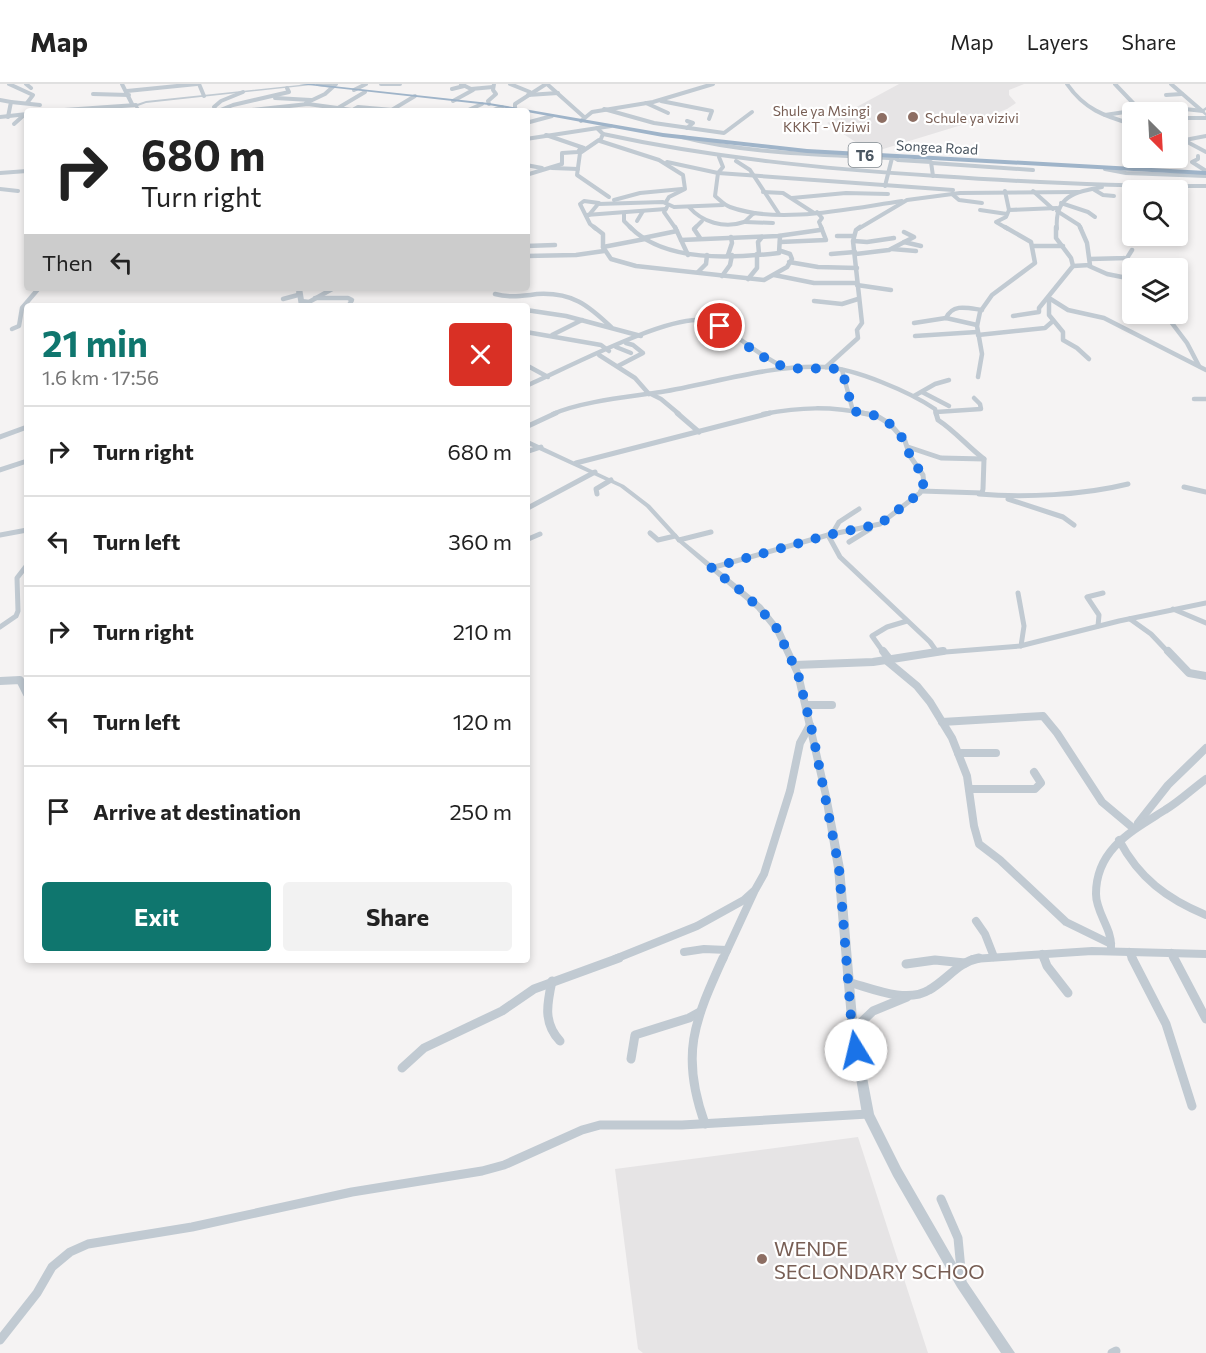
<!DOCTYPE html>
<html lang="en">
<head>
<meta charset="utf-8">
<style>
  body { margin:0; font-family:Commissioner,sans-serif; background:#f2f2f2; color:#222; height:100vh; display:flex; flex-direction:column; font-size:22px; white-space:nowrap }
  * { box-sizing:border-box; margin:0 }
  p { font-size:20px; color:#767676 }
  .icon { flex:none; width:33px; height:33px; fill:none; stroke:currentColor; stroke-width:2; stroke-linecap:round; stroke-linejoin:round }
  .map { position:relative; flex:1; overflow:hidden }
  .sheet { position:absolute; left:24px; top:219px; width:506px; height:660px; display:flex; flex-direction:column; background:#fff; border-radius:6px; box-shadow:0 3px 9px #0003 }
  .sheet>* { flex:none }
  .banner { position:absolute; left:24px; top:24px; width:506px; height:183px; border-radius:6px; box-shadow:0 3px 9px #0003; background:#fff; color:#222; overflow:hidden }
  .needle { width:39px; rotate:156deg }
  .controls { position:absolute; left:1122px; top:18px; display:grid; gap:12px }
  .controls a { display:grid; place-items:center; width:66px; height:66px; border-radius:6px; background:#fff; box-shadow:0 3px 9px #0003; font-size:30px }
  .pin { position:absolute; display:grid; place-items:center; width:51px; height:51px; color:#fff; margin:-26px; border:3px solid #fff; border-radius:50%; box-shadow:0 2px 6px #0007 }
  .me { position:absolute; width:66px; margin:-33px; rotate:351deg; stroke-linejoin:round; filter:drop-shadow(0 0 4px #0008) }
  .turn { display:flex; align-items:center; gap:21px; height:126px; padding:0 18px; font-size:27px }
  .turn .icon { width:78px; height:78px; stroke-width:2.5 }
  .turn b { display:block; font-size:42px; line-height:51px }
  .then { display:flex; align-items:center; height:57px; padding:0 18px; background:#0003; gap:12px; font-size:22px }
  .round { display:grid; place-items:center; flex:none; width:63px; height:63px; border-radius:6px; background:#f2f2f2 }
  .headline { display:flex; align-items:center; justify-content:space-between; height:102px; padding:0 18px }
  h1 { font-size:36px; font-weight:700; line-height:45px; color:#0f766e }
  .primary-button { display:flex; gap:12px; margin-top:auto; padding:12px 18px }
  .primary-button a { flex:1; height:69px; border-radius:6px; background:#0f766e; color:#fff; font-size:24px; font-weight:700; line-height:69px; text-align:center }
  .primary-button a+a { background:#f2f2f2; color:#222 }
  ul { padding:0; list-style:none }
  li { display:flex; align-items:center; gap:18px; height:90px; padding:0 18px; border-top:2px solid #e0e0e0 }
  li div { flex:1 }
  li b { display:block; font-size:22px }
  li em { font-style:normal }
  header { display:flex; align-items:center; gap:36px; box-sizing:border-box; height:84px; padding:0 30px; background:#fff; border-bottom:2px solid #e0e0e0 }
  header strong { font-size:28px }
  nav { display:flex; gap:33px; margin-inline-start:auto; font-size:21px }
  .map>svg:first-child { display:block }
  .education { fill:#e6e4e5 }
  .lines { fill:none; stroke-linecap:round; stroke-linejoin:round }
  .minor-far4 { stroke:#c1cad2; stroke-width:4 }
  .minor-far3 { stroke:#c1cad2; stroke-width:4.5 }
  .minor-far2 { stroke:#c1cad2; stroke-width:5 }
  .minor-far1 { stroke:#c1cad2; stroke-width:8 }
  .minor { stroke:#c1cad2; stroke-width:9 }
  .tertiary { fill:#c1cad2; fill-rule:evenodd }
  .trunk { fill:#9fb4c9; fill-rule:evenodd }
  .route { stroke:#1a73e8; stroke-width:10; stroke-dasharray:0 18 }
  .education-dot { fill:#8d6e63; stroke:#fff; stroke-width:2 }
  .labels { text-anchor:middle; dominant-baseline:central; stroke-width:4.5; stroke-linejoin:round; paint-order:stroke }
  .far-education-label { font-size:14px; fill:#785e54; stroke:#fff; text-anchor:end }
  .far-street-label { font-size:14px; fill:#4a5661; stroke:#fff }
  .shield { fill:#fff; stroke:#808990; stroke-width:1.5 }
  .shield-label { font-size:15px; font-weight:bold; fill:#4a5661 }
  .near-education-label { font-size:20px; fill:#785e54; stroke:#fff; text-anchor:start }
</style>
</head>
<body>
<header>
<strong>Map</strong>
<nav><a>Map</a><a>Layers</a><a>Share</a></nav>
</header>
<div class="map">
<svg width="1206" height="1269" viewBox="0 0 1206 1269">
  <rect width="100%" height="100%" fill="#f5f3f3"/>
  <g class="education">
    <path d="M899 0H1024L1009 6V11L1016 19 1007 25 981 35 880 66 860 61 827 39Z"/>
    <path d="M858 1053 928 1269H643L638 1265 615 1085Z"/>
  </g>
  <g class="lines">
    <g class="minor-far4">
      <path d="M9 0 33 11 27 19"/>
      <path d="M26 0 31 4"/>
      <path d="M122 0 132 20"/>
      <path d="M199 0 204 12"/>
      <path d="M318 0 332 2"/>
      <path d="M381 0H400"/>
      <path d="M510 0 530 8"/>
      <path d="M547 0 584 33"/>
      <path d="M1067 0C1084 25 1104 32 1132 40"/>
      <path d="M1115 0 1134 20 1160 28"/>
      <path d="M1171 0 1201 26"/>
      <path d="M452 5 464 2"/>
      <path d="M471 5 493 3"/>
      <path d="M354 6 366 0"/>
      <path d="M127 7 197 0"/>
      <path d="M93 10 129 11"/>
      <path d="M528 11 558 9"/>
      <path d="M1166 11 1182 10"/>
      <path d="M275 14 311 16"/>
      <path d="M0 16 11 18 8 33"/>
      <path d="M453 17 473 6 461 0"/>
      <path d="M661 17 712 27 709 35"/>
      <path d="M11 18 40 21"/>
      <path d="M306 19 325 10 336 0"/>
      <path d="M646 19 668 29"/>
      <path d="M489 20 488 17 496 10 493 6 494 0"/>
      <path d="M1158 22 1203 27"/>
      <path d="M338 24 365 8"/>
      <path d="M515 25V20L546 0"/>
      <path d="M604 25 654 39 724 49 752 28"/>
      <path d="M50 27 136 21"/>
      <path d="M216 27 214 23 221 17 243 8"/>
      <path d="M218 27 233 21 289 8 287 4"/>
      <path d="M243 27 308 20 352 26"/>
      <path d="M351 27 358 23 393 26"/>
      <path d="M390 27 415 12"/>
      <path d="M466 27 482 20"/>
      <path d="M491 27 502 23"/>
      <path d="M1105 31 1125 28"/>
      <path d="M0 33 27 30"/>
      <path d="M1178 34H1206"/>
      <path d="M581 37 592 28 653 18 713 0"/>
      <path d="M687 37 693 39 687 44"/>
      <path d="M526 39 552 32"/>
      <path d="M14 40 24 31"/>
      <path d="M597 44 603 50 600 57 659 76 683 91 685 105 669 113 666 118"/>
      <path d="M603 50C713 74 825 85 937 92 1027 98 1116 103 1206 102"/>
      <path d="M546 51 584 64"/>
      <path d="M682 53C747 70 827 71 894 74"/>
      <path d="M1178 53 1206 68"/>
      <path d="M526 55 611 42"/>
      <path d="M599 56 580 69 577 91 609 113"/>
      <path d="M1185 56 1206 52"/>
      <path d="M1198 72V75L1192 78 1206 87"/>
      <path d="M719 73 723 83 718 89 715 112C720 116 724 121 730 123 779 141 852 124 902 117"/>
      <path d="M893 73 898 76 931 78 933 92"/>
      <path d="M736 77 750 86 779 130"/>
      <path d="M667 78 718 89"/>
      <path d="M932 79 1033 86"/>
      <path d="M526 81 542 84"/>
      <path d="M552 84 578 85"/>
      <path d="M1105 85 1126 89 1206 92"/>
      <path d="M0 89 27 87"/>
      <path d="M718 89 953 106"/>
      <path d="M526 91 562 80V69L578 68 581 63"/>
      <path d="M885 102 892 74"/>
      <path d="M0 105 18 107"/>
      <path d="M1093 105 1103 111 1114 112"/>
      <path d="M1005 107 1009 126 1057 124"/>
      <path d="M1033 107 1053 125"/>
      <path d="M763 108 783 109 814 129"/>
      <path d="M952 110 959 116 982 119"/>
      <path d="M792 114 846 109 888 110"/>
      <path d="M614 116 640 109 682 105"/>
      <path d="M1061 119 1088 128 1095 133"/>
      <path d="M667 123 664 128 676 145"/>
      <path d="M689 123C702 138 724 145 744 138 748 136 750 131 755 129"/>
      <path d="M980 126 1007 130"/>
      <path d="M1057 127 1079 141 1081 145"/>
      <path d="M817 128 822 134 819 138 822 145"/>
      <path d="M624 129V137L632 145"/>
      <path d="M586 131 666 125"/>
      <path d="M589 131 598 120 663 118 674 123 723 121"/>
      <path d="M637 137 643 127"/>
      <path d="M745 138 773 139"/>
      <path d="M596 145 590 140 580 120 584 117 599 119"/>
      <path d="M694 145 702 137"/>
      <path d="M858 145 907 116 960 109 1079 108"/>
      <path d="M1008 145 996 138 1006 133 1009 126"/>
      <path d="M1057 145C1054 112 1075 108 1102 103"/>
    </g>
    <g class="minor-far3">
      <path d="M594 143 603 150V163L611 175 636 182 764 196 787 183 792 175 790 170 781 167"/>
      <path d="M630 143C665 179 733 174 779 169L780 152"/>
      <path d="M675 143 688 171"/>
      <path d="M696 143 694 145 700 154"/>
      <path d="M837 152H854"/>
      <path d="M643 154 677 147"/>
      <path d="M681 156 778 152 820 146"/>
      <path d="M854 157 867 158 894 154"/>
      <path d="M780 158 826 156 821 143"/>
      <path d="M904 158 921 162"/>
      <path d="M526 162 555 161"/>
      <path d="M1033 162H1063"/>
      <path d="M603 163 645 155"/>
      <path d="M892 165 916 167"/>
      <path d="M759 170 758 158 762 153"/>
      <path d="M831 170 855 168"/>
      <path d="M856 170 889 166 914 153 904 148"/>
      <path d="M728 171 732 159 731 153"/>
      <path d="M526 172 576 171 604 167"/>
      <path d="M1124 174 1131 178 1133 184"/>
      <path d="M1090 175 1127 174 1132 166"/>
      <path d="M789 178 818 183 857 184"/>
      <path d="M1073 182 1090 181 1087 159 1080 143"/>
      <path d="M1089 182 1107 190 1132 195"/>
      <path d="M698 188 706 180 707 171"/>
      <path d="M774 191 814 199H857"/>
      <path d="M722 192 730 181 732 171"/>
      <path d="M748 195 757 184V170"/>
      <path d="M857 201 891 206"/>
      <path d="M495 210C509 214 523 212 537 210 572 208 588 221 611 243"/>
      <path d="M315 214H348L352 216 349 221"/>
      <path d="M1049 214 1068 226 1104 234 1206 286"/>
      <path d="M1049 214V231L1063 248V256L1077 264 1089 275"/>
      <path d="M283 215 298 211 299 206"/>
      <path d="M301 217 309 218 334 204"/>
      <path d="M814 217 842 220 858 215"/>
      <path d="M526 226 566 232 641 252"/>
      <path d="M1165 230 1187 259 1199 282"/>
      <path d="M1013 232 1039 228V224L1073 182 1071 174 1056 154V143"/>
      <path d="M946 234C953 219 968 224 982 226"/>
      <path d="M914 239 946 234 977 241"/>
      <path d="M12 245 19 242 22 224 39 204"/>
      <path d="M526 248 601 261 609 267"/>
      <path d="M552 251 582 236"/>
      <path d="M978 251 1045 244 1053 237"/>
      <path d="M915 252 977 248"/>
      <path d="M616 263 631 269"/>
      <path d="M599 271 635 294 649 310"/>
      <path d="M526 281 548 293"/>
      <path d="M618 282 643 269 633 261 626 259"/>
      <path d="M826 283 858 254 857 246 862 239 853 157 856 146 860 143"/>
      <path d="M842 286 853 327"/>
      <path d="M978 293 982 270 977 242 980 228 992 211 1035 179 1031 158 1005 143"/>
      <path d="M526 302C561 287 672 228 705 237 735 246 756 271 784 283"/>
      <path d="M922 308 949 322"/>
      <path d="M651 310 661 315 679 330"/>
      <path d="M914 312 935 300 949 296"/>
      <path d="M1194 315H1206"/>
      <path d="M936 328 981 325 980 320 974 314"/>
      <path d="M553 330C583 317 629 313 661 308 715 299 768 281 824 283 854 284 910 308 935 325L936 330"/>
      <path d="M763 330C801 323 830 322 869 330"/>
    </g>
    <g class="minor-far2">
      <path d="M677 329 699 348"/>
      <path d="M526 343 556 329"/>
      <path d="M0 353 27 343"/>
      <path d="M908 363 941 374 984 375"/>
      <path d="M526 368 541 363"/>
      <path d="M576 379 770 329"/>
      <path d="M0 386 27 377"/>
      <path d="M1184 403 1206 408"/>
      <path d="M921 407 982 409 983 405 984 375C968 363 955 347 938 336L936 329"/>
      <path d="M597 410 596 405 611 396"/>
      <path d="M979 410C1024 414 1084 411 1128 400"/>
      <path d="M1008 415 1063 433 1074 441"/>
      <path d="M526 425 595 388"/>
      <path d="M650 449 658 456 675 452"/>
      <path d="M832 450 839 438 859 425"/>
      <path d="M0 451 27 446"/>
      <path d="M828 451 840 473 930 558 937 568"/>
      <path d="M526 456 540 450"/>
      <path d="M679 456 711 448"/>
      <path d="M849 458 870 445"/>
      <path d="M711 484 828 451 880 440 920 409 924 400 923 391 910 372 905 357 890 340 877 332 862 329"/>
      <path d="M1018 509 1024 542 1021 562"/>
      <path d="M1173 525 1206 539"/>
      <path d="M1130 535 1151 550 1169 569"/>
      <path d="M1098 542 1099 531 1087 513 1103 509"/>
      <path d="M0 543 16 532 18 527 17 494 27 481"/>
      <path d="M884 569 872 552 887 543 907 537"/>
      <path d="M933 569 1020 562 1119 537 1206 519"/>
    </g>
    <g class="minor-far1">
      <path d="M883 567 890 576"/>
      <path d="M1168 567 1189 589 1206 592"/>
      <path d="M887 577 917 602 930 618 952 654 967 692 974 742 979 760 1000 776 1066 838 1111 860"/>
      <path d="M795 581 873 578 943 567"/>
      <path d="M0 597 20 596 27 610"/>
      <path d="M806 621H832"/>
      <path d="M942 638 1043 632 1057 649 1102 718 1133 744"/>
      <path d="M958 669H996"/>
      <path d="M969 705H1035L1041 699 1034 688"/>
      <path d="M1138 739 1168 701 1206 664"/>
      <path d="M1119 756C1139 794 1167 815 1206 831"/>
      <path d="M976 837 985 850 994 873"/>
      <path d="M1111 863C1112 844 1096 829 1096 810 1096 765 1132 747 1165 726 1180 717 1192 705 1206 695"/>
      <path d="M684 868 704 865 727 866"/>
      <path d="M1129 868 1133 875"/>
      <path d="M1171 869 1174 875"/>
      <path d="M1042 870 1044 875"/>
      <path d="M615 875 697 842 744 816 755 806 764 790 790 707 800 659 810 641"/>
      <path d="M723 875 754 808"/>
      <path d="M973 875 1092 867 1206 870"/>
    </g>
    <g class="minor">
      <path d="M1044 874 1047 882 1068 909"/>
      <path d="M1132 874 1166 940 1192 1022"/>
      <path d="M1174 874 1206 935"/>
      <path d="M906 880 935 876 965 879"/>
      <path d="M552 897C547 920 543 939 560 957"/>
      <path d="M848 898C871 904 906 920 929 906 947 896 958 878 979 874"/>
      <path d="M853 946 873 927 907 913"/>
      <path d="M631 975 635 951 689 934 700 928"/>
      <path d="M402 984 424 964 502 927 534 905 619 874"/>
      <path d="M705 1040C680 971 694 938 723 874"/>
      <path d="M941 1115 958 1154 962 1196"/>
      <path d="M0 1256 37 1209 52 1183 70 1168 88 1160 192 1143 352 1108 482 1087 504 1081 582 1046 600 1041H682L868 1030"/>
      <path d="M1112 1269 1116 1267"/>
    </g>
    <g class="tertiary">
      <path d="M309 0 312 1 146 19 138 22 141 27H137L134 21 146 17Z"/>
      <path d="M1206 23V26L1204 27 1206 29V32L1200 27Z"/>
      <path d="M296 204H302L305 222H299Z"/>
      <path d="M526 355 624 401 650 421 681 455 762 521 782 546 802 590 830 712 844 784 858 946 874 1030 901 1084 965 1195 1015 1269H1001L957 1203 893 1092 862 1030 848 946 834 784 822 712 794 590 774 547 756 525 677 457 646 423 620 403 526 360Z"/>
    </g>
    <path class="trunk" d="M299 0H314L489 19 663 49 807 65 1206 87V91L807 69 663 53 489 21Z"/>
  </g>
  <g class="lines">
    <path class="route" d="M720 242C737 253 767 280 787 283 805 287 824 282 842 286L853 327 877 332 890 340 905 357 910 372 925 395 920 409 880 440 828 451 711 484 745 510 775 541 798 590 813 651 839 784 852 946 856 966"/>
  </g>
  <g class="education-dot">
    <circle cx="913" cy="33" r="6"/>
    <circle cx="882" cy="34" r="6"/>
    <circle cx="762" cy="1175" r="6"/>
  </g>
  <g class="labels">
    <g class="far-education-label">
      <text x="870" y="26">Shule ya Msingi<tspan x="870" dy="16">KKKT - Viziwi</tspan></text>
      <text x="925" y="33" text-anchor="start">Schule ya vizivi</text>
    </g>
    <g class="far-street-label">
      <text transform="translate(937 63) rotate(3)">Songea Road</text>
    </g>
    <rect class="shield" x="848.5" y="59" width="33" height="24" rx="4.5"/>
    <g class="shield-label">
      <text x="865" y="71">T6</text>
    </g>
    <g class="near-education-label">
      <text x="774" y="1164">WENDE<tspan x="774" dy="23">SECLONDARY SCHOO</tspan></text>
    </g>
  </g>
</svg>
<div class="controls">
<a><svg class="needle" viewBox="-14 -14 28 28"><path d="M0-13l5 13h-10z" fill="#e53935"/><path d="M0 13l5-13h-10z" fill="#767676"/></svg></a>
<a><svg class="icon" aria-label="search" viewBox="0 0 24 24"><circle cx="10" cy="10" r="6"/><path d="M15 15l6 6"/></svg></a>
<a><svg class="icon" aria-label="layers" viewBox="0 0 24 24"><path d="M12 4l9 5-9 5-9-5zM3 14l9 5 9-5"/></svg></a>
</div>
<div class="pin" style="left:720px;top:242px;background:#d93025"><svg class="icon" aria-label="arrive" viewBox="0 0 24 24"><path d="M6 21V4h12l-3 4 3 4H6"/></svg></div>
<svg class="me" style="left:856px;top:966px" viewBox="-20 -20 40 40"><circle r="19" fill="#fff"/><path d="M0-13L10 11 0 6-10 11z" fill="#1a73e8"/></svg>
<div class="banner">
<div class="turn"><svg class="icon" aria-label="right" viewBox="0 0 24 24"><path d="M7 20v-9h11M14 6l5 5-5 5"/></svg><div><b>680 m</b>Turn right</div></div>
<div class="then">Then<svg class="icon" aria-label="left" viewBox="0 0 24 24"><path d="M17 20v-9H6M10 6l-5 5 5 5"/></svg></div>
</div>
<section class="sheet">
<div class="headline"><div><h1>21 min</h1><p>1.6 km · 17:56</p></div><a class="round" style="background:#d93025;color:#fff"><svg class="icon" aria-label="close" viewBox="0 0 24 24"><path d="M6 6l12 12M18 6L6 18"/></svg></a></div>
<ul>
<li><svg class="icon" aria-label="right" viewBox="0 0 24 24"><path d="M7 20v-9h11M14 6l5 5-5 5"/></svg><div><b>Turn right</b></div><em>680 m</em></li>
<li><svg class="icon" aria-label="left" viewBox="0 0 24 24"><path d="M17 20v-9H6M10 6l-5 5 5 5"/></svg><div><b>Turn left</b></div><em>360 m</em></li>
<li><svg class="icon" aria-label="right" viewBox="0 0 24 24"><path d="M7 20v-9h11M14 6l5 5-5 5"/></svg><div><b>Turn right</b></div><em>210 m</em></li>
<li><svg class="icon" aria-label="left" viewBox="0 0 24 24"><path d="M17 20v-9H6M10 6l-5 5 5 5"/></svg><div><b>Turn left</b></div><em>120 m</em></li>
<li><svg class="icon" aria-label="arrive" viewBox="0 0 24 24"><path d="M6 21V4h12l-3 4 3 4H6"/></svg><div><b>Arrive at destination</b></div><em>250 m</em></li>
</ul>
<div class="primary-button"><a>Exit</a><a>Share</a></div>
</section>
</div>
</body>
</html>
